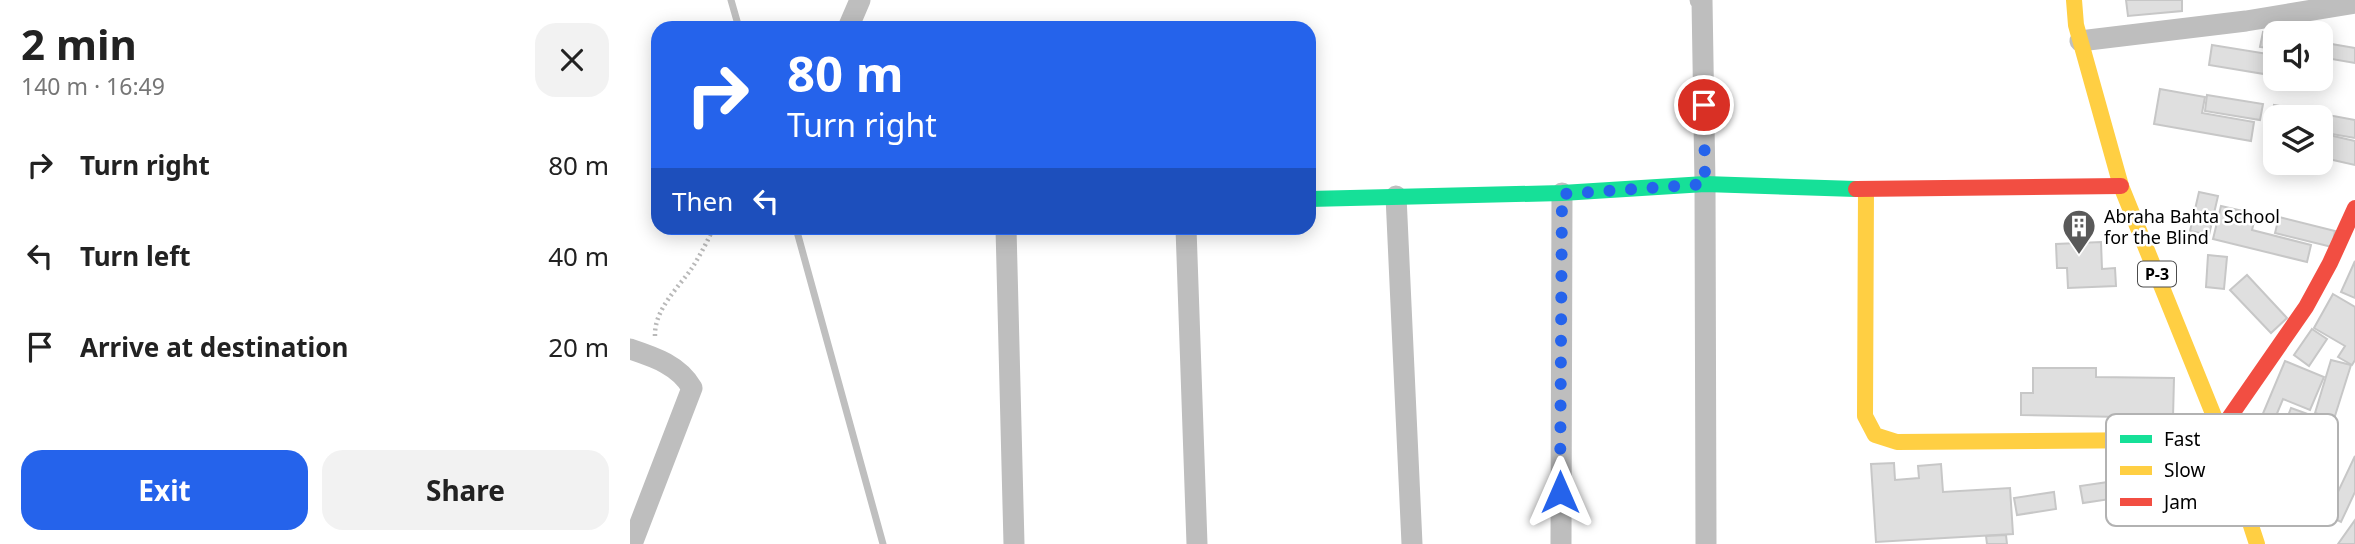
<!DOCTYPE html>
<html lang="en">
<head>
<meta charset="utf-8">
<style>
  body { margin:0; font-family:"Noto Sans",sans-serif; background:#f2f2f2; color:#222; height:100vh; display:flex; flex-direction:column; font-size:26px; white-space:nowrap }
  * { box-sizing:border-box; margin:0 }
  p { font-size:23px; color:#767676 }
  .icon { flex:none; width:38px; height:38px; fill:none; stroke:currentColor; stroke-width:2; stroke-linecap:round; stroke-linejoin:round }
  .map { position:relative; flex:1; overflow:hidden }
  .details { display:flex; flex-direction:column; background:#fff; width:630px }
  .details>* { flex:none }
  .guide { position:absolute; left:21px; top:21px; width:665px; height:214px; border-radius:21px; box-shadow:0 4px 18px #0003; background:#2563eb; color:#fff; overflow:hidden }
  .fabs { position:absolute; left:1633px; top:21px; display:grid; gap:14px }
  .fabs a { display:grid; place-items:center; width:70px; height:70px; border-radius:14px; background:#fff; box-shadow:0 4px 18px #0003; font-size:35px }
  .pin { position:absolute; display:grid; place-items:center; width:60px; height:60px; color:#fff; margin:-30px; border:4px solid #fff; border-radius:50%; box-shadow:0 2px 7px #0007 }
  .me { position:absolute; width:77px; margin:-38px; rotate:0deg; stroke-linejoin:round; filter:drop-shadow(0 0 5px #0008) }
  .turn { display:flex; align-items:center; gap:24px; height:147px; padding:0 21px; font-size:32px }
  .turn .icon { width:91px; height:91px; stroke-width:2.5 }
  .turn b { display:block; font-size:49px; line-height:60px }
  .then { display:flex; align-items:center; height:66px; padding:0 21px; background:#0003; gap:14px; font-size:26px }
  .round { display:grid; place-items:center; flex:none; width:74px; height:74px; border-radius:21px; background:#f2f2f2 }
  .headline { display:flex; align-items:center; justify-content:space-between; height:119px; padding:0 21px }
  h1 { font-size:42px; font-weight:700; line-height:52px }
  .action { display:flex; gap:14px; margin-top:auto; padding:14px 21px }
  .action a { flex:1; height:80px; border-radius:21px; background:#2563eb; color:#fff; font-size:28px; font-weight:700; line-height:80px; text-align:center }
  .action a+a { background:#f2f2f2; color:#222 }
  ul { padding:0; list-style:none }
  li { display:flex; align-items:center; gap:21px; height:91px; padding:0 21px }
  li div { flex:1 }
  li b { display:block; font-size:26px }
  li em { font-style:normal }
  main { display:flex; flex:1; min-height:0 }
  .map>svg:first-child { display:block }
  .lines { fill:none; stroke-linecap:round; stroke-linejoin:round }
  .stream { stroke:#bfbfbf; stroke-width:7 }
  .building { fill:#dfdfdf; stroke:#c7c7c7; stroke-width:2 }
  .path { stroke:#b9b9b9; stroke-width:4.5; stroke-dasharray:2 3.5; stroke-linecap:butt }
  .street { stroke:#bebebe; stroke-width:21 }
  .fast { stroke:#16e098; stroke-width:16 }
  .slow { stroke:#ffcf43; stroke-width:16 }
  .jam { stroke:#f24e42; stroke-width:16 }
  .route { stroke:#2563eb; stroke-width:12; stroke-dasharray:0 21.6 }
  .labels { text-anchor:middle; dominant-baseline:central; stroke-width:5; stroke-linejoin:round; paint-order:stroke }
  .shield { fill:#fff; stroke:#4c4c4c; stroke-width:2 }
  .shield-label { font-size:16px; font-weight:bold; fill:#000 }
  .poi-label { font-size:18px; fill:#000; stroke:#fff; text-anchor:start }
  .key { fill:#fff; stroke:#b2b2b2; stroke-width:2 }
  .key-label { font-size:19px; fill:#000 }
</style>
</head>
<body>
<main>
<section class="details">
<div class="headline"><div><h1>2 min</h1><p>140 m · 16:49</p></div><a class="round"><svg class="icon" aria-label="close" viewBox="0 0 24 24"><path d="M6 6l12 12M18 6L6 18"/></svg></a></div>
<ul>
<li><svg class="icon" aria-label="right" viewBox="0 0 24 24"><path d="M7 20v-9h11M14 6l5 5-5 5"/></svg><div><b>Turn right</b></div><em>80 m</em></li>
<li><svg class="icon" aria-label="left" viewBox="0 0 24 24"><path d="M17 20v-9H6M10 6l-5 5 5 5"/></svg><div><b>Turn left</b></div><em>40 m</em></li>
<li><svg class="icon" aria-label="arrive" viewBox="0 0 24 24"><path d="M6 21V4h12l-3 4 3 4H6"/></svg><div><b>Arrive at destination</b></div><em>20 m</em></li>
</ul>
<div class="action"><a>Exit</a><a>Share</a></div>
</section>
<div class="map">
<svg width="1725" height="544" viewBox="0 0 1725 544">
  <rect width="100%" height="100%" fill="#fff"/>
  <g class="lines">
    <g class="stream">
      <path d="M101 0 109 28"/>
      <path d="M166 228 253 544"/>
    </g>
  </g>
  <g class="building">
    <path d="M1496 0H1552V11L1498 16Z"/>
    <path d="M1633 32 1645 34V49L1630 47Z"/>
    <path d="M1690 42 1725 48V63L1690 57Z"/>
    <path d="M1582 45 1638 54 1634 74 1579 65Z"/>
    <path d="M1530 89 1575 97 1572 113 1624 122 1621 141 1524 124Z"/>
    <path d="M1577 95 1633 104 1630 120 1575 111Z"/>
    <path d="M1644 105 1725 120V138L1690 132V117H1645V142L1638 141Z"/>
    <path d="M1699 135 1725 141V165L1694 158Z"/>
    <path d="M1569 192 1588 196 1579 235 1560 231Z"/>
    <path d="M1591 206 1626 214 1622 230 1681 245 1677 262 1583 239Z"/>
    <path d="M1649 217 1705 231 1702 247 1645 233Z"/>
    <path d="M1471 242 1472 269 1485 268 1486 286 1438 288 1437 268H1427L1426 244Z"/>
    <path d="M1578 255 1597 257 1594 289 1576 287Z"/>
    <path d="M1725 261V298L1711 292Z"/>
    <path d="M1617 275 1657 318 1641 333 1600 290Z"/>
    <path d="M1703 294 1725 307V360L1722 365 1708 357 1715 346 1684 328Z"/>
    <path d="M1682 329 1697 339 1679 366 1664 355Z"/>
    <path d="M1701 360 1721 365 1704 419 1685 413Z"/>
    <path d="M1655 361 1694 377 1680 410 1653 399 1641 428 1629 423Z"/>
    <path d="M1403 368H1466V377L1544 378 1543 418 1391 415V393H1403Z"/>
    <path d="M1661 408 1689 418 1663 488 1634 478Z"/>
    <path d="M1725 456V492L1711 522 1697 515Z"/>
    <path d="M1264 463 1265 480 1289 478 1288 466 1311 464 1313 492 1380 488 1383 534 1246 542 1241 464Z"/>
    <path d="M1485 481 1487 498 1453 503 1450 486Z"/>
    <path d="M1424 492 1426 509 1387 515 1384 498Z"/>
    <path d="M1725 520V544H1708Z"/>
    <path d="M1376 535 1377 544H1357L1356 536Z"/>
  </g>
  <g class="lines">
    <path class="path" d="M25 336C24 310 48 288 62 268 70 255 78 241 83 228"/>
    <g class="street">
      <path d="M1070 0H1072L1075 184 1076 544"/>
      <path d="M218 28 230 0"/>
      <path d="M1450 41 1616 21 1725 3"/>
      <path d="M766 196 782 544"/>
      <path d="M376 228 384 544"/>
      <path d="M556 228 567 544"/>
      <path d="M0 349C24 357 49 365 62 388L2 544"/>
      <path d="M931 544 932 193"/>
    </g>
    <path class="fast" d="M679 199 932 193 1075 184 1226 189"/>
    <g class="slow">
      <path d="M1444 0 1446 25 1491 186 1590 431 1627 544"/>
      <path d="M1236 189 1235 416 1245 435 1267 442 1530 440 1547 437"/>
    </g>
    <g class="jam">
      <path d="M1226 189 1491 186"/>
      <path d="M1547 437 1590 431 1676 307 1700 263 1725 208"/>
    </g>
  </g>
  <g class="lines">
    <path class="route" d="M930 492 932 194 1075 184 1074 105"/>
  </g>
  <defs>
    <symbol id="building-pin" viewBox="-11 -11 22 30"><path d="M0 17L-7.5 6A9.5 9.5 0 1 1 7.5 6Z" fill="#595959" stroke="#fff"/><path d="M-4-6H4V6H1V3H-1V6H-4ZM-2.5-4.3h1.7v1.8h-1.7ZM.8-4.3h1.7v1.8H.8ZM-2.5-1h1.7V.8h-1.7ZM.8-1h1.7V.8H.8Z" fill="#fff"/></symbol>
  </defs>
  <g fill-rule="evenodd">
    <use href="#building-pin" x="1430" y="207" width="38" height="52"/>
  </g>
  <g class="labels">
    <rect class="shield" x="1508" y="261.5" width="38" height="25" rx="5"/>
    <g class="shield-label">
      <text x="1527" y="274">P-3</text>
    </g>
    <g class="poi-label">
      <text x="1474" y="216">Abraha Bahta School<tspan x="1474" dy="21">for the Blind</tspan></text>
    </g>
  </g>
  <rect x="1476" y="414" width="232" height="112" rx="10" class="key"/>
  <rect x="1490" y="435" width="32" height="8" fill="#16e098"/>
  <rect x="1490" y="466" width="32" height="9" fill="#ffcf43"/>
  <rect x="1490" y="498" width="32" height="8" fill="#f24e42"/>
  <g class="key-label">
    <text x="1534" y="446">Fast</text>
    <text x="1534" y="477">Slow</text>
    <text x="1534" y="509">Jam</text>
  </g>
</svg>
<div class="fabs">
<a><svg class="icon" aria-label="sound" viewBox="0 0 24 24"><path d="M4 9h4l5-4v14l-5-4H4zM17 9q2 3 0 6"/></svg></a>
<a><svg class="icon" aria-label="layers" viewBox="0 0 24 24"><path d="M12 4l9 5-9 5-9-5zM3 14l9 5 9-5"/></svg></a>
</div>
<div class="pin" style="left:1074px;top:105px;background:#d93025"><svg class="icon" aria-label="arrive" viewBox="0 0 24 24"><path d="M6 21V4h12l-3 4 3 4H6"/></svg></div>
<svg class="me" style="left:930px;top:492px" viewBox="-20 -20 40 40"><path d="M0-17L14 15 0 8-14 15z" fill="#2563eb" stroke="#fff" stroke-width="4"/></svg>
<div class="guide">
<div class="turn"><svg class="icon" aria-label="right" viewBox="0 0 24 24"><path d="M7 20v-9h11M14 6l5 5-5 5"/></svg><div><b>80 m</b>Turn right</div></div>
<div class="then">Then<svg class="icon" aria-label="left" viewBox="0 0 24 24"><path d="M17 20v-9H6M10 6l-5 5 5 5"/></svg></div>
</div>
</div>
</main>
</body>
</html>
